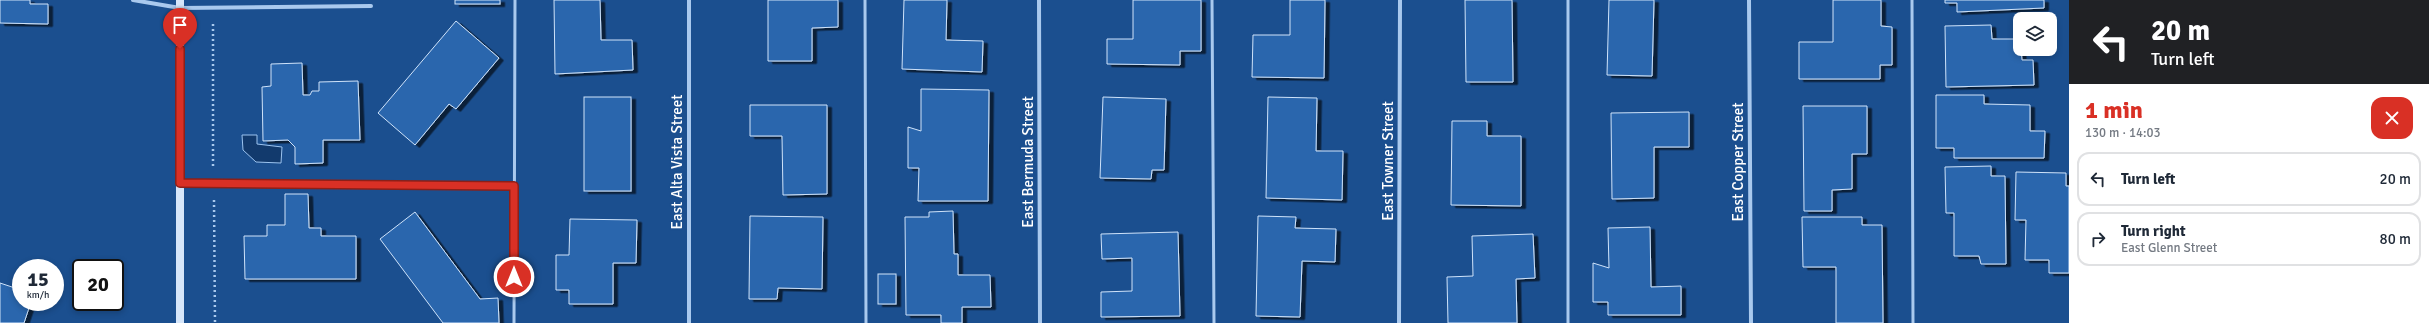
<!DOCTYPE html>
<html lang="en">
<head>
<meta charset="utf-8">
<style>
  body { margin:0; font-family:Signika,sans-serif; background:#f2f2f3; color:#1f2937; height:100vh; display:flex; flex-direction:column; font-size:15px; white-space:nowrap }
  * { box-sizing:border-box; margin:0 }
  p { font-size:13px; color:#747a83 }
  .icon { flex:none; width:22px; height:22px; fill:none; stroke:currentColor; stroke-width:2; stroke-linecap:round; stroke-linejoin:round }
  .map { position:relative; flex:1; overflow:hidden }
  .panel { display:flex; flex-direction:column; background:#fff; width:360px }
  .panel>* { flex:none }
  .banner { background:#202124; color:#fff; overflow:hidden }
  .fabs { position:absolute; left:2013px; top:12px; display:grid; gap:8px }
  .fabs a { display:grid; place-items:center; width:44px; height:44px; border-radius:8px; background:#fff; box-shadow:0 2px 6px #0003; font-size:20px }
  .speed { position:absolute; left:12px; top:259px; display:flex; gap:8px; font-size:20px; font-weight:700; text-align:center }
  .speed>* { display:grid; place-content:center; width:52px; height:52px; border-radius:50%; background:#fff; box-shadow:0 2px 6px #0003; line-height:1 }
  .speed small { font-size:10px; font-weight:400 }
  .speed .limit { border:2px solid #111; border-radius:6px; background:#fff; color:#111 }
  .pin { position:absolute; display:grid; place-items:center; width:34px; height:34px; color:#fff; margin:-41px -17px; border-radius:50% 50% 50% 0; rotate:-45deg; box-shadow:0 0 4px #0007 }
  .pin .icon { rotate:45deg }
  .me { position:absolute; width:44px; margin:-22px; rotate:0deg; stroke-linejoin:round; filter:drop-shadow(0 0 3px #0008) }
  .turn { display:flex; align-items:center; gap:14px; height:84px; padding:0 16px; font-size:18px }
  .turn .icon { width:52px; height:52px; stroke-width:2.5 }
  .turn b { display:block; font-size:28px; line-height:34px }
  .round { display:grid; place-items:center; flex:none; width:42px; height:42px; border-radius:12px; background:#f2f2f3 }
  .overview { display:flex; align-items:center; justify-content:space-between; height:68px; padding:0 16px }
  h1 { font-size:24px; font-weight:800; line-height:30px; color:#d93025 }
  ul { padding:0; list-style:none }
  li { display:flex; align-items:center; gap:12px; height:54px; margin:0 8px 6px; padding:0 8px; border:2px solid #e0e1e3; border-radius:12px }
  li div { flex:1 }
  li b { display:block; font-size:15px }
  li em { font-style:normal }
  main { display:flex; flex:1; min-height:0 }
  .map>svg:first-child { display:block }
  .water { fill:#123a6d; stroke:#9cc4f0 }
  .building { fill:#2a66ad; stroke:#cfe3fa; filter:url(#shadow) }
  .lines { fill:none; stroke-linecap:round; stroke-linejoin:round }
  .path { stroke:#a9c9ee; stroke-width:2.5; stroke-dasharray:2 3; stroke-linecap:butt }
  .lane { stroke:#a9c9ee; stroke-width:3 }
  .street { stroke:#a9c9ee; stroke-width:4 }
  .secondary { stroke:#d6e6fa; stroke-width:8 }
  .route-casing { stroke:#8d1f18; stroke-width:10 }
  .route { stroke:#d93025; stroke-width:7 }
  .labels { text-anchor:middle; dominant-baseline:central; stroke-width:4; stroke-linejoin:round; paint-order:stroke }
  .street-label { font-size:15px; fill:#fff; stroke:#1b4f8f }
</style>
</head>
<body>
<main>
<div class="map">
<svg width="2069" height="323" viewBox="0 0 2069 323">
  <defs>
    <filter id="shadow"><feDropShadow dx="4.5" dy="2.5" stdDeviation="0" flood-color="#0009"/></filter>
  </defs>
  <rect width="100%" height="100%" fill="#1b4f8f"/>
  <path class="water" d="M242 135H257V144L282 147 281 163 256 162 243 150Z"/>
  <g class="building">
    <path d="M0 0H30V4H48V24L0 23Z"/>
    <rect x="455" y="0" width="45" height="4"/>
    <path d="M554 0H600L601 40H632L633 70 555 74Z"/>
    <path d="M768 0H838V27L812 28V61H768Z"/>
    <path d="M904 0H947L946 40 983 41 982 72 902 69Z"/>
    <path d="M1133 0H1201V51H1180V65L1107 64V39H1133Z"/>
    <path d="M1290 0H1325L1324 78 1252 77 1253 35H1290Z"/>
    <path d="M1465 0H1512L1513 82H1466Z"/>
    <path d="M1609 0H1654L1652 76 1607 75Z"/>
    <path d="M1833 0H1881V26L1892 27V65H1880V79H1799V42H1833Z"/>
    <path d="M1945 0H2044V8L1957 12V3H1945Z"/>
    <path d="M456 21 499 58 456 109 449 104 415 145 378 113Z"/>
    <path d="M1991 25 1992 39H2020L2022 60H2033L2034 85 1946 87 1945 26Z"/>
    <path d="M302 63 303 95H310L312 91H319V82L358 81 360 140H323V163L295 164V147L288 140 263 141 262 87 271 86V64Z"/>
    <path d="M921 89 989 90 988 201H918L919 168H908V127L921 131Z"/>
    <path d="M1936 95H1984V104L2030 105V131H2045L2044 158H1954V148H1936Z"/>
    <rect x="584" y="97" width="47" height="94"/>
    <path d="M1103 97 1166 99 1164 170H1152L1151 179 1100 178Z"/>
    <path d="M1268 97 1317 98 1316 151H1343L1342 200 1266 198Z"/>
    <path d="M750 105H827V194L783 195 782 136H750Z"/>
    <path d="M1803 106H1867V154H1852V189L1832 190V211H1804Z"/>
    <path d="M1689 112V147H1654V198L1612 199 1611 113Z"/>
    <path d="M1452 121H1487V136H1521V206L1451 205Z"/>
    <path d="M1991 166V176H2005L2006 264H1981L1979 256H1954V213H1946L1945 167Z"/>
    <path d="M2016 172 2066 173V186H2069V273H2049V260H2025L2026 220H2015Z"/>
    <path d="M285 194H308L309 228H321V236H356V279H245L244 236H267V225H285Z"/>
    <path d="M953 211 954 254H958V275H990L991 307H962V323H941V315H906L905 217H929V212Z"/>
    <path d="M415 212 480 299 498 298 499 323H443L380 239Z"/>
    <path d="M750 216 823 217 822 289 778 288 777 299H749Z"/>
    <path d="M1258 216 1296 217 1295 228 1336 229 1335 262 1302 261 1300 317 1256 316Z"/>
    <path d="M1802 217H1862V225H1882L1883 323H1836V267H1803Z"/>
    <path d="M570 219 637 220 636 263H613V304H569V290H556V255H569Z"/>
    <path d="M1650 227 1651 287 1681 286V315H1608V302H1593V263L1609 268 1608 228Z"/>
    <path d="M1178 232 1180 316 1101 317V292L1132 291V258L1102 259 1101 234Z"/>
    <path d="M1533 234 1535 278 1516 279 1517 323H1448L1447 277 1473 276 1472 236Z"/>
    <rect x="878" y="274" width="18" height="30"/>
    <path d="M0 283 21 290V302H31L24 323H0Z"/>
  </g>
  <g class="lines">
    <g class="path">
      <path d="M213 24V167"/>
      <path d="M214 200 215 323"/>
    </g>
    <g class="lane">
      <path d="M865 0 866 323"/>
      <path d="M1212 0 1214 323"/>
      <path d="M1568 0V323"/>
      <path d="M1912 0 1913 323"/>
      <path d="M180 183 514 186"/>
      <path d="M514 323 515 0"/>
    </g>
    <g class="street">
      <path d="M133 0 180 8 371 6"/>
      <path d="M689 0V323"/>
      <path d="M1039 0 1040 323"/>
      <path d="M1749 0 1751 323"/>
      <path d="M1399 323 1400 0"/>
    </g>
    <path class="secondary" d="M180 0V323"/>
  </g>
  <g class="lines">
    <defs>
      <path id="route" d="M180 49V183L514 186V277"/>
    </defs>
    <use href="#route" class="route-casing"/>
    <use href="#route" class="route"/>
  </g>
  <g class="labels">
    <g class="street-label">
      <text transform="translate(1388 161) rotate(-90)">East Towner Street</text>
      <text transform="translate(677 162) rotate(-90)">East Alta Vista Street</text>
      <text transform="translate(1028 162) rotate(-90)">East Bermuda Street</text>
      <text transform="translate(1738 162) rotate(-90)">East Copper Street</text>
    </g>
  </g>
</svg>
<div class="fabs">
<a><svg class="icon" aria-label="layers" viewBox="0 0 24 24"><path d="M12 4l9 5-9 5-9-5zM3 14l9 5 9-5"/></svg></a>
</div>
<div class="speed"><div>15<small>km/h</small></div><div class="limit">20</div></div>
<div class="pin" style="left:180px;top:49px;background:#d93025"><svg class="icon" aria-label="arrive" viewBox="0 0 24 24"><path d="M6 21V4h12l-3 4 3 4H6"/></svg></div>
<svg class="me" style="left:514px;top:277px" viewBox="-20 -20 40 40"><circle r="17" fill="#d93025" stroke="#fff" stroke-width="3"/><path d="M0-11L8 9 0 5-8 9z" fill="#fff"/></svg>
</div>
<section class="panel">
<div class="banner">
<div class="turn"><svg class="icon" aria-label="left" viewBox="0 0 24 24"><path d="M17 20v-9H6M10 6l-5 5 5 5"/></svg><div><b>20 m</b>Turn left</div></div>
</div>
<div class="overview"><div><h1>1 min</h1><p>130 m · 14:03</p></div><a class="round" style="background:#d93025;color:#fff"><svg class="icon" aria-label="close" viewBox="0 0 24 24"><path d="M6 6l12 12M18 6L6 18"/></svg></a></div>
<ul>
<li><svg class="icon" aria-label="left" viewBox="0 0 24 24"><path d="M17 20v-9H6M10 6l-5 5 5 5"/></svg><div><b>Turn left</b></div><em>20 m</em></li>
<li><svg class="icon" aria-label="right" viewBox="0 0 24 24"><path d="M7 20v-9h11M14 6l5 5-5 5"/></svg><div><b>Turn right</b><p>East Glenn Street</p></div><em>80 m</em></li>
</ul>
</section>
</main>
</body>
</html>
